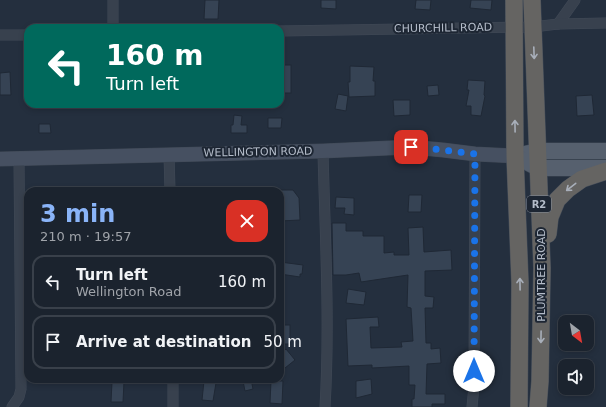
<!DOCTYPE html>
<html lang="en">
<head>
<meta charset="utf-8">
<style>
  body { margin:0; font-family:"DejaVu Sans",sans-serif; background:#282f3a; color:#f1f3f6; height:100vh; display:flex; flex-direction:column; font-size:15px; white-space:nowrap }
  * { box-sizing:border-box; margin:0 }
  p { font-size:13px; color:#a0a4aa }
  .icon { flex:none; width:22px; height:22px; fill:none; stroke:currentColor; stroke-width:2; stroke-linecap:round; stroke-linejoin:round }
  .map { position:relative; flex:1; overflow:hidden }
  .panel { position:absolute; left:24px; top:187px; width:260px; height:196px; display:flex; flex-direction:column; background:#1b232e; border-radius:12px; box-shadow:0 2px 6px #0003,0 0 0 1px #39404a }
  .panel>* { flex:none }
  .top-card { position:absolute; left:24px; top:24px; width:260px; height:84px; border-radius:12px; box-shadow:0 2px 6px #0003,0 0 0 1px #39404a; background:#00695c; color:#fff; overflow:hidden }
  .needle { width:26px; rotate:149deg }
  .buttons { position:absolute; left:558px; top:315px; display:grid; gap:8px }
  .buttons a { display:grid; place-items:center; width:36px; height:36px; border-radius:8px; background:#1b232e; box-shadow:0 2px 6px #0003,0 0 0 1px #39404a; font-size:20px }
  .pin { position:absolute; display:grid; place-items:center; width:34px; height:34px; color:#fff; margin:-17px; border-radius:8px; box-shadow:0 2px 6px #0006 }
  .me { position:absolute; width:44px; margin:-22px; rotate:0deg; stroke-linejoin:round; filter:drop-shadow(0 0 3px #0008) }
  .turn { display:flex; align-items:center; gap:14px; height:84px; padding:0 16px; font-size:18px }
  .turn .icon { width:52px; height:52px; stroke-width:2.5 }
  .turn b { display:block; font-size:28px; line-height:34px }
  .round { display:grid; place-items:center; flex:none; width:42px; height:42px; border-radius:12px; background:#282f3a }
  .summary { display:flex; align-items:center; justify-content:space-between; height:68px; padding:0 16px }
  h1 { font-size:24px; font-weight:700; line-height:30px; color:#8ab4f8 }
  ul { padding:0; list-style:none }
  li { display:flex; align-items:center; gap:12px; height:54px; margin:0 8px 6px; padding:0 8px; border:2px solid #39404a; border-radius:12px }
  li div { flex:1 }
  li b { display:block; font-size:15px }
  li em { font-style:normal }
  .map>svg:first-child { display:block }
  .building { fill:#364354; stroke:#1f2835 }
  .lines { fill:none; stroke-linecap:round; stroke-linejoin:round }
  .minor-casing { stroke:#414a57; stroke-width:11 }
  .secondary-casing { stroke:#414a57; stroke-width:15 }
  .primary-casing { stroke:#414a57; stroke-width:17 }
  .trunk-casing { stroke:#434c59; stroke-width:18 }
  .minor { stroke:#38414e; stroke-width:10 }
  .secondary { stroke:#465061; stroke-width:14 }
  .primary { stroke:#56606e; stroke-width:16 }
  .trunk { stroke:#656462; stroke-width:17 }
  .oneway { stroke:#a8afba }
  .route { stroke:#1a73e8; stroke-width:7; stroke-dasharray:0 12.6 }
  .labels { text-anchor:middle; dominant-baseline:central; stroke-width:4; stroke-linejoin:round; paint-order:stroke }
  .shield { fill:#1d2633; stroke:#878f9c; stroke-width:1 }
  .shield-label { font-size:10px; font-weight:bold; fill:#b4bcc9 }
  .street-label { font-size:11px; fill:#b4bcc9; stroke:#1d2633 }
</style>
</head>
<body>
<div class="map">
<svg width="606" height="407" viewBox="0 0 606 407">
  <rect width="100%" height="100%" fill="#242f3e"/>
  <g class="building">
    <path d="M205 0H219L218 19H204Z"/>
    <path d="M321 0H336V9L321 8Z"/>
    <path d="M416 0H431L430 10 415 9Z"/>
    <path d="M471 0H492L491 10 470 8Z"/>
    <rect x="280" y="65" width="11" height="28"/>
    <path d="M350 66 374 67 373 81H375V96L349 97 348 82H350Z"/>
    <path d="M10 72 11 95H0V73Z"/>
    <path d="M468 80 485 81 484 95 485 96 481 116 471 115V106H466L469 90H467Z"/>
    <path d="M438 85 439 95 428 96 427 86Z"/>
    <path d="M338 94 348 96 346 111 335 109Z"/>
    <path d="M592 95 594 115 577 116 576 96Z"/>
    <path d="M393 100H410V115L394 116Z"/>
    <path d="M234 115 242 116 241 125H247V133H231V125H233Z"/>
    <path d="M268 118H282L281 128H268Z"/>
    <path d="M39 124H50L51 133H39Z"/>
    <path d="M280 190H293L299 198 300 220 280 221Z"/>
    <path d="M409 195H422L421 212H408Z"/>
    <path d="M336 197 354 198V215L344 214 345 208H335Z"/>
    <path d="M332 223H346V231H363V236H384V253L394 252V255H409L408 228 423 227 424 252 451 250 452 270 425 271V296L434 297 433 308H425L426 343H431V349L440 348 441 363 427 364 426 394H445V404H432V407H412V399H414L415 385H409V366L372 368V365L348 366 346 319 378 317 379 327H370L371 348 402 347 401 342 413 341 411 308 407 307 408 275 361 282 359 273 346 275H333Z"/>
    <path d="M280 262 303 265 302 274H300V277L280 274Z"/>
    <path d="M348 289 366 292 364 305 346 303Z"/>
    <rect x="280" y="325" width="10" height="19"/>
    <path d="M286 349 295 360 280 372V354Z"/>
    <path d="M251 379 253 389 245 391 243 381Z"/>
    <path d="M371 379 372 394 356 398V381Z"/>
    <path d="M204 381 216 383 213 401 202 400Z"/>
    <path d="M271 381H283L282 404 270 403Z"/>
    <path d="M112 382H124L123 402H111Z"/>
  </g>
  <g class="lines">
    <defs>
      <g id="minor">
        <path d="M113 0V28"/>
        <path d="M558 24 575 0"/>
        <path d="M280 31 533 27 558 24 606 23"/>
        <path d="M0 35H28"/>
        <path d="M323 151C325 236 330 322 325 407"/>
        <path d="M169 154 170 191"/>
        <path d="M173 379V407"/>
        <path d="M12 407 19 397 21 389 19 158"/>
        <path d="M472 407 474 386 475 154"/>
      </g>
      <path id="secondary" d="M0 159 323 151 411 147 443 150 475 154 515 156"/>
      <g id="primary">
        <path d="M525 154 538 151H606"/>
        <path d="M515 156 538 168H606"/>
      </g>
      <g id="trunk">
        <path d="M514 0 515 156 520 283 519 407"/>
        <path d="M532 0 542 268 540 381 538 407"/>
        <path d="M548 234 550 217 557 200 568 189 582 179 606 171"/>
      </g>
    </defs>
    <use href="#minor" class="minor-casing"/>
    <use href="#secondary" class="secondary-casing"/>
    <use href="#primary" class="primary-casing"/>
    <use href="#trunk" class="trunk-casing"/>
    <use href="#minor" class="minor"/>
    <use href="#secondary" class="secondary"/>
    <use href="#primary" class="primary"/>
    <use href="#trunk" class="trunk"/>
  </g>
  <defs><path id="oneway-shaft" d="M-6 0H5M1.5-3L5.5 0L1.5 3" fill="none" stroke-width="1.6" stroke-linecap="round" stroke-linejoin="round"/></defs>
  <g class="oneway">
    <use href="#oneway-shaft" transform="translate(534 53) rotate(88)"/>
    <use href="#oneway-shaft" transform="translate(515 126) rotate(-91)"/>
    <use href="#oneway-shaft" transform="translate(571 187) rotate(142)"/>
    <use href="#oneway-shaft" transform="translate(520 284) rotate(-91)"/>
    <use href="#oneway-shaft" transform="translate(541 337) rotate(91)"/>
  </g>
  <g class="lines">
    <path class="route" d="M411 147 443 150 475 154 474 371"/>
  </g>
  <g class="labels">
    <rect class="shield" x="527" y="196" width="24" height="16" rx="3"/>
    <g class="shield-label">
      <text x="539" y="204">R2</text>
    </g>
    <g class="street-label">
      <text transform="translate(443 28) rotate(-1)">CHURCHILL ROAD</text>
      <text transform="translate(258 152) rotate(-1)">WELLINGTON ROAD</text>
      <text transform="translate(541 275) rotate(-90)">PLUMTREE ROAD</text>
    </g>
  </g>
</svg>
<div class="buttons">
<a><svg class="needle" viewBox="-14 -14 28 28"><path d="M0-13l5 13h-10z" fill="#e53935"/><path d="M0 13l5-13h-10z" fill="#a0a4aa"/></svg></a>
<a><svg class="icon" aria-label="sound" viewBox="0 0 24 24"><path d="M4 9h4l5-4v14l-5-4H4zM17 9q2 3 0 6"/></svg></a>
</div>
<div class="pin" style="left:411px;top:147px;background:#d93025"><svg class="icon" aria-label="arrive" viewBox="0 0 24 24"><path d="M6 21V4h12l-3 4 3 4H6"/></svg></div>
<svg class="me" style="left:474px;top:371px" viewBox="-20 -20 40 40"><circle r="19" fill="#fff"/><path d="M0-13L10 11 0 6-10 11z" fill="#1a73e8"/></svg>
<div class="top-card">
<div class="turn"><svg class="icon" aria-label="left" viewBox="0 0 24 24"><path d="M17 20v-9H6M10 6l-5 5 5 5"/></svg><div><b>160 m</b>Turn left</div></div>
</div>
<section class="panel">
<div class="summary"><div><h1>3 min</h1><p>210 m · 19:57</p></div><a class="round" style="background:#d93025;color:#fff"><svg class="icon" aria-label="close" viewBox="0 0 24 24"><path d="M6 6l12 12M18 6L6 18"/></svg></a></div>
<ul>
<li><svg class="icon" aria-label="left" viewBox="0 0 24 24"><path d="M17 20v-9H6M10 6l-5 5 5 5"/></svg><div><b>Turn left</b><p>Wellington Road</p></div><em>160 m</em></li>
<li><svg class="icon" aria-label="arrive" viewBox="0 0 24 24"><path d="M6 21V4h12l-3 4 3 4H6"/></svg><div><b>Arrive at destination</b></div><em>50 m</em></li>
</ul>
</section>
</div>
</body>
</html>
